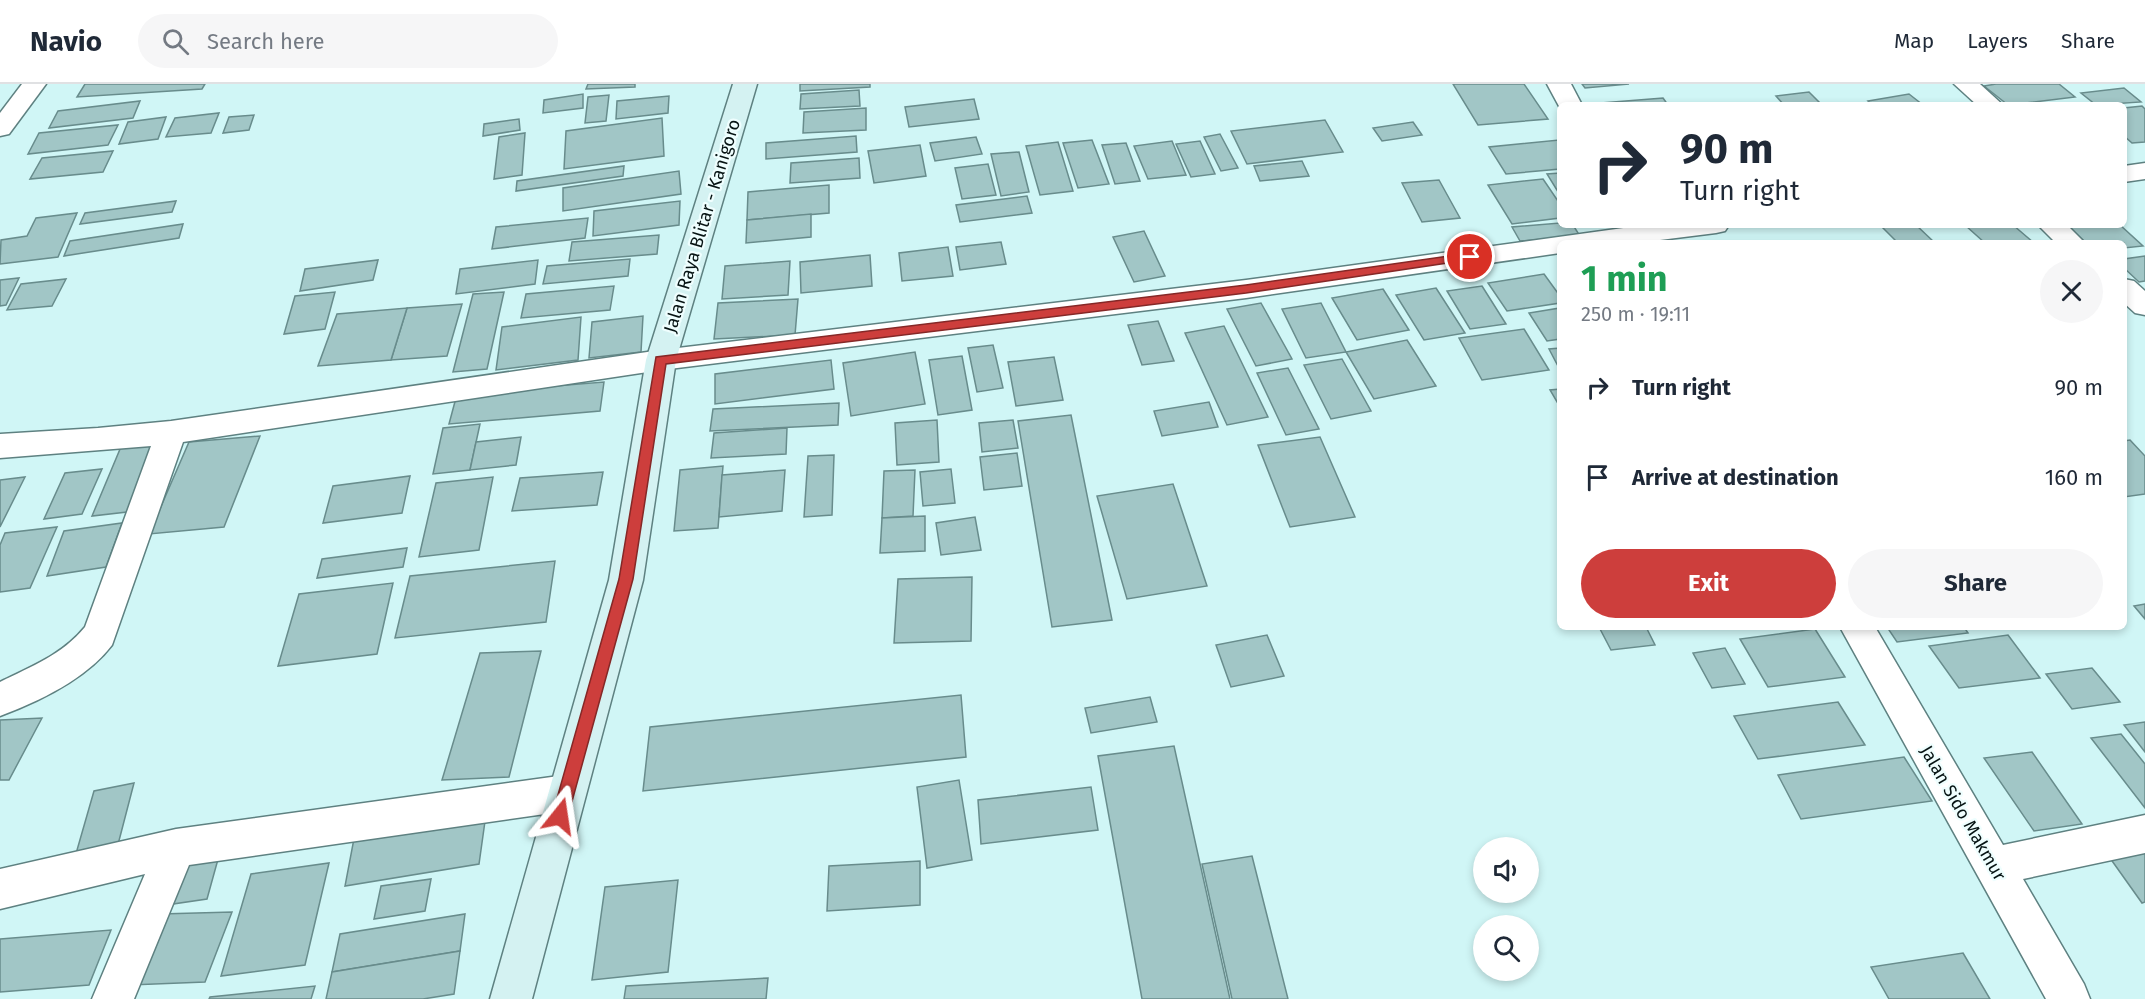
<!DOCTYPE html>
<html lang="en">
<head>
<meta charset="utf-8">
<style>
  body { margin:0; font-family:"Fira Sans",sans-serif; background:#f6f6f7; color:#1f2937; height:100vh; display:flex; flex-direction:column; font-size:22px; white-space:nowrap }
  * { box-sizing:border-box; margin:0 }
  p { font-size:20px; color:#747a83 }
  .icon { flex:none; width:33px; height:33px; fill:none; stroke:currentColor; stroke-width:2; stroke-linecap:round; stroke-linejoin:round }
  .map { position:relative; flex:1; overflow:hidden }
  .details { position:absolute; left:1557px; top:156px; width:570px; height:390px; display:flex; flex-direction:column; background:#fff; border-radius:9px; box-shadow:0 3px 9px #0003 }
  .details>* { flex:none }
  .top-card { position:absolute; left:1557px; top:18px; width:570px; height:126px; border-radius:9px; box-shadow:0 3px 9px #0003; background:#fff; color:#1f2937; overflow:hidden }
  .controls { position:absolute; left:1473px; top:753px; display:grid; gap:12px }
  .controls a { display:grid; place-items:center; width:66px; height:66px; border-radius:50%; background:#fff; box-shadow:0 3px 9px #0003; font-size:30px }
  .pin { position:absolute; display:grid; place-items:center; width:51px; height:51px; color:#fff; margin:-26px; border:3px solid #fff; border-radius:50%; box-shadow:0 2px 6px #0007 }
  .me { position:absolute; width:66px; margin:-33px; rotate:15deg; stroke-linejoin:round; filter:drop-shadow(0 0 4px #0008) }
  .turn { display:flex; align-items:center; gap:21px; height:126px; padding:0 24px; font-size:27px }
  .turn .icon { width:78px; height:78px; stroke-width:2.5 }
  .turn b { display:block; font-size:42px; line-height:51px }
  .round { display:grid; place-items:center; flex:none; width:63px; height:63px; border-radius:32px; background:#f6f6f7 }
  .overview { display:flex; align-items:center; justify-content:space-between; height:102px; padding:0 24px }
  h1 { font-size:36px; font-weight:700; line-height:45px; color:#1e9e55 }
  .cta { display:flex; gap:12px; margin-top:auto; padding:12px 24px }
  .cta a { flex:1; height:69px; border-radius:36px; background:#cd3e3c; color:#fff; font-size:24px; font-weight:700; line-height:69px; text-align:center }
  .cta a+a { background:#f6f6f7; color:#1f2937 }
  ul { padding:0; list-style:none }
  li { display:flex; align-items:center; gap:18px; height:90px; padding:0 24px }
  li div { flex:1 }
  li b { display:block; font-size:22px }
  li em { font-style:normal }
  header { display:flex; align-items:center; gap:36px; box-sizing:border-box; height:84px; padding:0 30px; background:#fff; border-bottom:2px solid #e0e1e3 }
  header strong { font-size:28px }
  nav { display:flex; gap:33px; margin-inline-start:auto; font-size:21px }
  .search { width:420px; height:54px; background:#f6f6f7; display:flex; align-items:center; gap:15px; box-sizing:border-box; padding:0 21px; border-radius:33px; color:#747a83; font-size:22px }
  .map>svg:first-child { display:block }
  .building { fill:#a1c6c6; stroke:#688c8c; stroke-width:1.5 }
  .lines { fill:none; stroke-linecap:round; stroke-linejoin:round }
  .street-casing { stroke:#5e8181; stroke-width:3 }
  .secondary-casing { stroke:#5e8181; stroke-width:3 }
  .street { fill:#fff; fill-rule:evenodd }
  .secondary { fill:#d4f2f2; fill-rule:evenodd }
  .route { fill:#cd3e3c; stroke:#852827; stroke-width:1.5 }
  .labels { text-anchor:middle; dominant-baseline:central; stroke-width:4.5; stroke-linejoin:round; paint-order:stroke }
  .street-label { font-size:18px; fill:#061313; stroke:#effefe }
</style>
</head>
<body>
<header>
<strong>Navio</strong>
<div class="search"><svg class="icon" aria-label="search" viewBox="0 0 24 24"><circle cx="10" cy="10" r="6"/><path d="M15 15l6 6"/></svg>Search here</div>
<nav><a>Map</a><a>Layers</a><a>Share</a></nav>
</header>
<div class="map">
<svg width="2145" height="915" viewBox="0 0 2145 915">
  <rect width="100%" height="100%" fill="#d0f6f6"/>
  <g class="building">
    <path d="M85 0H205L202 5 77 13Z"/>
    <path d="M588 0H635V3L586 5Z"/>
    <path d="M800 0H870V3L800 7Z"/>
    <path d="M1453 0H1524L1548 35 1478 41Z"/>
    <path d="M1582 0H1629L1585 4Z"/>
    <path d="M1996 0H2059L2075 13 2008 21 1984 2Z"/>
    <path d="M2124 4 2141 18 2096 21 2081 9Z"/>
    <path d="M859 6 860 22 800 25 801 10Z"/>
    <path d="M1809 8 1822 21H1784L1776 12Z"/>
    <path d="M583 10V24L543 29 544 16Z"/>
    <path d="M1909 10 1923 21H1872L1868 17Z"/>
    <path d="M609 11 606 37 585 39 588 13Z"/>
    <path d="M669 12 668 29 616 35 617 17Z"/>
    <path d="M1663 14 1668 21 1588 20Z"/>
    <path d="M974 15 979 35 909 43 905 23Z"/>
    <path d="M140 17 133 34 49 44 58 27Z"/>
    <path d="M2142 22 2145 25V58L2132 59 2124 52V24Z"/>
    <path d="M866 24V46L803 49 804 28Z"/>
    <path d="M219 29 211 49 166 53 175 34Z"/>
    <path d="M254 31 249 46 223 49 229 33Z"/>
    <path d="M166 33 158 55 119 60 128 38Z"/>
    <path d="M662 34 664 72 564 85 566 47Z"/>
    <path d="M519 35 520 46 483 52 484 40Z"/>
    <path d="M1325 36 1343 68 1247 80 1231 47Z"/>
    <path d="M1413 38 1422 51 1382 57 1373 44Z"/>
    <path d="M118 41 108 61 28 70 39 49Z"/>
    <path d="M525 49 522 91 494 95 499 53Z"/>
    <path d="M1220 50 1238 84 1221 87 1204 53Z"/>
    <path d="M856 52 857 68 766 75V59Z"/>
    <path d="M976 53 982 70 935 77 930 59Z"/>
    <path d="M1092 56 1109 100 1078 104 1063 59Z"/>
    <path d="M1559 56 1560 85 1506 90 1489 63Z"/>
    <path d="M1172 57 1186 91 1148 95 1134 62Z"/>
    <path d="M1200 57 1215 90 1191 93 1176 60Z"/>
    <path d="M1058 58 1073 107 1040 111 1026 62Z"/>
    <path d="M1126 59 1140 97 1115 100 1102 61Z"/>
    <path d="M920 61 926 92 874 99 868 67Z"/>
    <path d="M113 67 103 88 30 95 42 74Z"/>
    <path d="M1019 68 1029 108 1001 112 991 70Z"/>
    <path d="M859 74 860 94 790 99 791 79Z"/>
    <path d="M1302 77 1309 92 1260 97 1254 82Z"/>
    <path d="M988 80 996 111 962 115 955 84Z"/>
    <path d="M624 82 623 92 516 107 517 97Z"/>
    <path d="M679 87 681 110 563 127V104Z"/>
    <path d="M1560 89V111L1547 90Z"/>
    <path d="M1543 95 1560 120V134L1512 140 1488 101Z"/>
    <path d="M1439 96 1460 134 1422 138 1402 99Z"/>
    <path d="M829 101V129L747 136 748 108Z"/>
    <path d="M1027 112 1032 129 960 138 956 121Z"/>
    <path d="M176 117 172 128 80 140 85 129Z"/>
    <path d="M680 117 679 141 593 152 594 127Z"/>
    <path d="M77 129 58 173 0 180 1 156 27 152 36 134Z"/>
    <path d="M811 130V153L746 159 747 136Z"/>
    <path d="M588 134 585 154 492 165 496 143Z"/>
    <path d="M1560 139V141H1573L1580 152 1520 157 1512 143Z"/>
    <path d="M183 140 179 154 64 172 70 157Z"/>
    <path d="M1880 141H1916L1935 159H1898Z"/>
    <path d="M2013 141 2034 159H1985L1966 142Z"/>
    <path d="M2067 141H2120L2143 162 2124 164V159H2086Z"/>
    <path d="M1144 147 1165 192 1134 198 1113 153Z"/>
    <path d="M659 151 657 170 569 177 572 158Z"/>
    <path d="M1001 158 1006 180 960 186 956 163Z"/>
    <path d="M948 163 953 192 902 197 899 169Z"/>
    <path d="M870 171 872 202 801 209 800 178Z"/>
    <path d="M2145 172V197L2139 198 2124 184V175Z"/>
    <path d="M630 175 628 192 543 200 547 182Z"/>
    <path d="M378 176 373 196 300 207 305 185Z"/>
    <path d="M538 176 535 200 456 210 460 185Z"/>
    <path d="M790 177 788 211 722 215 725 182Z"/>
    <path d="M1544 190 1560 212V219L1507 227 1488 199Z"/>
    <path d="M19 194 6 221 0 222V196Z"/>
    <path d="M66 195 52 222 7 226 21 200Z"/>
    <path d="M614 202 610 226 521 234 526 210Z"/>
    <path d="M1482 202 1506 240 1470 245 1447 207Z"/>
    <path d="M1436 204 1465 249 1424 256 1396 211Z"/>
    <path d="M1383 205 1409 246 1357 256 1332 214Z"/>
    <path d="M335 208 325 245 284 250 295 212Z"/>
    <path d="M504 208 487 285 453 288 473 210Z"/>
    <path d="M798 215 795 251 714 255 718 219Z"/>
    <path d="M1261 219 1292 275 1256 282 1227 225Z"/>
    <path d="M1321 219 1346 268 1306 274 1282 225Z"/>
    <path d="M462 220 447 272 391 276 407 224Z"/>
    <path d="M407 224 391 276 318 282 337 230Z"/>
    <path d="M1560 224V255L1547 257 1529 229Z"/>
    <path d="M643 232 641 268 589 274 592 238Z"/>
    <path d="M581 233 578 276 496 286 502 243Z"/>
    <path d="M1158 237 1174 277 1142 281 1128 241Z"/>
    <path d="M1224 242 1268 333 1227 341 1185 249Z"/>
    <path d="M1524 245 1549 286 1482 296 1459 254Z"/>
    <path d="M1407 256 1436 302 1374 315 1346 268Z"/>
    <path d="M993 261 1003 304 977 308 968 264Z"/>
    <path d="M1560 264V286L1549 265Z"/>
    <path d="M915 268 925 320 851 332 843 279Z"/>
    <path d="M962 272 972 326 938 331 929 276Z"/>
    <path d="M1054 273 1063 316 1016 322 1008 278Z"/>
    <path d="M1342 275 1371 327 1331 335 1304 281Z"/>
    <path d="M831 276 834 305 715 320V290Z"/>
    <path d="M1288 284 1319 345 1286 351 1257 289Z"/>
    <path d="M604 298 600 327 449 340 457 310Z"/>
    <path d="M1560 305V323L1550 306Z"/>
    <path d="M1209 318 1218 343 1162 352 1154 327Z"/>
    <path d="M839 319 838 341 710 347 713 325Z"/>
    <path d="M1071 331 1112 536 1052 543 1018 337Z"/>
    <path d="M937 336 939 378 897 381 895 339Z"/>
    <path d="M1013 336 1018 364 982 368 979 339Z"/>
    <path d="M480 340 470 386 433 390 443 344Z"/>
    <path d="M787 344 786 370 711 374 714 349Z"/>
    <path d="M260 352 224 443 149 450 189 358Z"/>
    <path d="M521 353 516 381 470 386 476 358Z"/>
    <path d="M1320 353 1355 433 1290 443 1258 361Z"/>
    <path d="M156 354 127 428 92 432 123 358Z"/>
    <path d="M2130 356 2145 372V410L2124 413V357Z"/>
    <path d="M1017 369 1022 402 984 406 980 373Z"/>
    <path d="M834 371 832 431 804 433 808 372Z"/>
    <path d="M723 382 718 444 674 447 680 386Z"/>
    <path d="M102 385 82 430 44 435 65 389Z"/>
    <path d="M951 385 955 419 923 422 920 388Z"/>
    <path d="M785 386 782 427 719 433 722 391Z"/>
    <path d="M915 386 913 432 882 434 884 387Z"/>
    <path d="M603 388 597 421 512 427 520 394Z"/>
    <path d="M410 392 402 429 323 439 333 402Z"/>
    <path d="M25 393 0 443V396Z"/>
    <path d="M493 393 479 466 419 473 436 399Z"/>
    <path d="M1173 400 1207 502 1127 515 1097 412Z"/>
    <path d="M925 432V467L880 469 882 434Z"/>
    <path d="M975 433 981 466 941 471 936 439Z"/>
    <path d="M122 439 106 483 47 492 64 447Z"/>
    <path d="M57 443 30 504 0 508V461L5 449Z"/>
    <path d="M407 464 403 483 317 494 322 475Z"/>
    <path d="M555 477 546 538 395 554 410 492Z"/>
    <path d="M972 493 971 557 894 559 898 495Z"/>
    <path d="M393 499 377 570 278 582 299 510Z"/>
    <path d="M2145 520V535L2134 522Z"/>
    <path d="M1599 543H1646L1655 561 1611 566Z"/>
    <path d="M1887 543H1964L1968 549 1897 558Z"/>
    <path d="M1815 545 1845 593 1768 603 1740 555Z"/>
    <path d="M1267 551 1284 592 1231 603 1216 561Z"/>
    <path d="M2008 551 2040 594 1959 604 1929 562Z"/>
    <path d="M1725 564 1745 600 1712 604 1693 569Z"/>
    <path d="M541 567 509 693 442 696 480 569Z"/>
    <path d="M2092 584 2120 618 2072 625 2046 590Z"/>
    <path d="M961 611 966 673 643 707 650 643Z"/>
    <path d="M1150 613 1157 638 1091 649 1085 624Z"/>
    <path d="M1838 618 1865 661 1758 675 1734 632Z"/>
    <path d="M42 634 9 696H0V636Z"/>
    <path d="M2145 638V668L2124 641Z"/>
    <path d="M2121 650 2145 680V724L2091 654Z"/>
    <path d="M1174 662 1230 915H1142L1098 672Z"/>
    <path d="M2032 668 2082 740 2034 747 1984 674Z"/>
    <path d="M1904 673 1932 717 1801 735 1778 691Z"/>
    <path d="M959 696 972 776 927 784 917 703Z"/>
    <path d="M134 699 115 772 73 780 94 707Z"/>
    <path d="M1091 703 1098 746 981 760 978 716Z"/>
    <path d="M487 723 479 780 345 802 356 744Z"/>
    <path d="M2145 761V818L2142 819 2105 767Z"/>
    <path d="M220 768 207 815 166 821 180 774Z"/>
    <path d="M1252 772 1288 915H1232L1202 780Z"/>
    <path d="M920 777V821L827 827 829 782Z"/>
    <path d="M329 779 305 881 221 892 251 790Z"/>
    <path d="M431 795 425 827 374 835 381 802Z"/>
    <path d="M678 796 668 888 592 896 605 803Z"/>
    <path d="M232 828 205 898 130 901 160 830Z"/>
    <path d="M465 830 460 867 332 888 340 850Z"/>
    <path d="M111 846 89 901 0 908V855Z"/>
    <path d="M460 867 454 910 423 915H326L332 888Z"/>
    <path d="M1963 869 1990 915H1889L1871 883Z"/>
    <path d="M768 894 766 915H624L626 902Z"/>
    <path d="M315 902 311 915H209L210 913Z"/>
  </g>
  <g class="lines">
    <defs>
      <g id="street">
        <path d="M22 0H46L9 50 0 52V29Z"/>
        <path d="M1547 0H1571L1582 21H1560V24Z"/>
        <path d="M1954 0H1980L2003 21H1977Z"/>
        <path d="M2145 79V95L2124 98V82Z"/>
        <path d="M1645 141H1729L1725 147 1716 149 1636 159H1560V169L1246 214 661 286 183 358 112 561C86 595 40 617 0 632V598C32 582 62 571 85 543L151 362 0 374V350L98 344 171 337 661 266 1246 196Z"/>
        <path d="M2038 141H2067L2085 159H2056Z"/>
        <path d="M2124 195 2134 197 2145 207V231L2135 229 2124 219Z"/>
        <path d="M1840 543H1875L2003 761 2145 731V769L2023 795 2084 900 2090 915H2046Z"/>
        <path d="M566 691 580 696 585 709 580 722 566 727 189 781 134 915H92L145 790 0 825V785L176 745Z"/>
      </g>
      <path id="secondary" d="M733 0H757L676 276 643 496 532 915H490L609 496 646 276Z"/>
    </defs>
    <use href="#street" class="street-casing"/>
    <use href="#secondary" class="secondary-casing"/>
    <use href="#street" class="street"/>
    <use href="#secondary" class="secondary"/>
  </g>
  <path class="route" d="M1470 169 1474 170V175L1246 209 666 280 633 495 568 732 565 737 560 739 554 737 552 732 619 495 656 273 1246 201Z"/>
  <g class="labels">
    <g class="street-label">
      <text transform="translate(702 142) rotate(-73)">Jalan Raya Blitar - Kanigoro</text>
      <text transform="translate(1963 729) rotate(60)">Jalan Sido Makmur</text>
    </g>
  </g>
</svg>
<div class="controls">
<a><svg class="icon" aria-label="sound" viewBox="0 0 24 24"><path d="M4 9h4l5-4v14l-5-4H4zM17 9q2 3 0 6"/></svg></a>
<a><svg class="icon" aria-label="search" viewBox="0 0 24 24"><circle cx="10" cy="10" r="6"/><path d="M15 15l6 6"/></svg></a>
</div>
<div class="pin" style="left:1470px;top:173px;background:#d93025"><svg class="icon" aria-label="arrive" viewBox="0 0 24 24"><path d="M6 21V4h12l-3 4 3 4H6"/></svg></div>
<svg class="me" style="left:560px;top:732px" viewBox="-20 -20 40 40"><path d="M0-17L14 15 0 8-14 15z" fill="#cd3e3c" stroke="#fff" stroke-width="4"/></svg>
<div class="top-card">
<div class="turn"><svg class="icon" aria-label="right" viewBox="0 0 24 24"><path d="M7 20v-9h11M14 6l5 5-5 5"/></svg><div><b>90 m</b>Turn right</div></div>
</div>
<section class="details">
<div class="overview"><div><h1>1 min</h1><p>250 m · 19:11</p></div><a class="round"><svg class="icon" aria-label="close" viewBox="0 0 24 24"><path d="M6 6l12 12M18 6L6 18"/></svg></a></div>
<ul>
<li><svg class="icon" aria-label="right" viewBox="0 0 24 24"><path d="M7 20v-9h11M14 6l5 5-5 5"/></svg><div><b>Turn right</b></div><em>90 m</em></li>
<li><svg class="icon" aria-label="arrive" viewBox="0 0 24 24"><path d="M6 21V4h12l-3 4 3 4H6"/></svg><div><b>Arrive at destination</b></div><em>160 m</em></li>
</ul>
<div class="cta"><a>Exit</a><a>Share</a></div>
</section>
</div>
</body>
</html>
